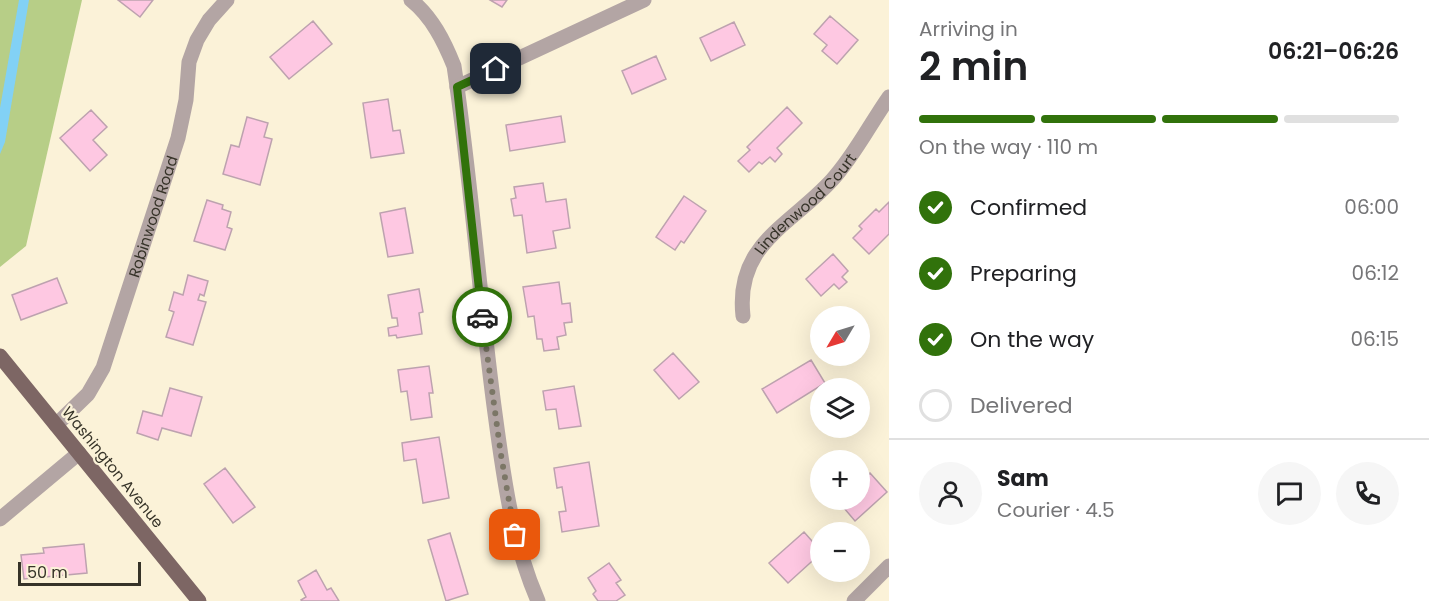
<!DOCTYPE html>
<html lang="en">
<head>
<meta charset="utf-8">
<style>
  :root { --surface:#fff; --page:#f6f6f6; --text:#202124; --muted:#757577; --line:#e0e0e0; --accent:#31720b }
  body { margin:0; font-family:Poppins,sans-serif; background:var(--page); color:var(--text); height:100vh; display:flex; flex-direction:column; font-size:22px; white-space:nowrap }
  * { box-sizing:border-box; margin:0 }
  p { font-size:20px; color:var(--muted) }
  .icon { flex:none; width:33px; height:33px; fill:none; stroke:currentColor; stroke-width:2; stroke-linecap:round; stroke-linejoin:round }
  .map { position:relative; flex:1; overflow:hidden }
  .panel { display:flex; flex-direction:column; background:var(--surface); width:540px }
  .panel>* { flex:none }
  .needle { width:39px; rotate:232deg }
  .fabs { position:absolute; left:810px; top:306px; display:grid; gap:12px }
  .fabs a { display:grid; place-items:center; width:60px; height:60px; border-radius:50%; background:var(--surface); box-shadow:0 6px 24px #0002; font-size:30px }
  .scale { position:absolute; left:18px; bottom:15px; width:123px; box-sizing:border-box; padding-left:6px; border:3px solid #363328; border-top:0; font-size:16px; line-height:21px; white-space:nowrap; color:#363328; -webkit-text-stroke:4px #fbf2d8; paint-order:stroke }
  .pin { position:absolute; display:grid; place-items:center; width:51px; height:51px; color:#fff; margin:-26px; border-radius:12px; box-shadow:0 3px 9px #0006 }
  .courier { position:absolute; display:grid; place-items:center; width:60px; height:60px; margin:-30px; border:4px solid #31720b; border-radius:50%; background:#fff; color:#222; box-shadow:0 2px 8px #0007 }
  .overview em { font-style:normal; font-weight:600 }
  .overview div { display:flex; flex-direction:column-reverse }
  .overview { display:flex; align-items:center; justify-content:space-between; height:102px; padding:0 30px }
  h1 { font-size:39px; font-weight:600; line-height:45px }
  .bar { display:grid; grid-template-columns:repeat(4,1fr); gap:9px 6px; align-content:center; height:72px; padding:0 30px }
  .bar i { height:8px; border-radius:4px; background:var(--line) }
  .bar .active { background:var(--accent) }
  .bar p { grid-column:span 4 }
  .line { display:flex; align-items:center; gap:15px; padding:0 30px; border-top:2px solid var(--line) }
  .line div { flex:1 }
  .round { display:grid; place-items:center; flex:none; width:63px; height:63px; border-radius:32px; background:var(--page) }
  ol { padding:0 30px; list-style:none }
  li { display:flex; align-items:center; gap:18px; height:66px }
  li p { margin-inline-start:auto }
  li .icon { padding:6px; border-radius:50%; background:var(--accent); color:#fff; stroke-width:4 }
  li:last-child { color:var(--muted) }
  li i { width:33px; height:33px; border:3px solid var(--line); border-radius:50% }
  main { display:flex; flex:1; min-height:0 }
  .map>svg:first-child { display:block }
  .green { fill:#b7ce87 }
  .water { fill:#82d1f5 }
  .building { fill:#fec8e2; stroke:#bda2af; stroke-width:1.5 }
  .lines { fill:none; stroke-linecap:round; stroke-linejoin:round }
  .minor { stroke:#b3a5a4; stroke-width:15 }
  .major { stroke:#7d6664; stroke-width:15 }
  .done { stroke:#7b7666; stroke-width:6; stroke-dasharray:0 10.8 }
  .route { stroke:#31720b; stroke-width:8 }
  .labels { text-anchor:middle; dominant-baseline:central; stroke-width:4.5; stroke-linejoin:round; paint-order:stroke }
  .street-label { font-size:15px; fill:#363328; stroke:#fbf2d8 }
</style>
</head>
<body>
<main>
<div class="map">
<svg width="889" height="601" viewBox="0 0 889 601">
  <rect width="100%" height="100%" fill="#fbf2d8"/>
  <path class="green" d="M0 0H82L26 246 0 267Z"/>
  <path class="water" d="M19 0H29L5 142 0 154V108Z"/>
  <path class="building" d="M118 0H153L140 17Z
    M490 0H507L502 7Z
    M830 16 858 40 837 64 822 51 827 45 814 34Z
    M313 21 332 44 289 79 270 57Z
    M734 22 745 45 711 61 700 38Z
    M656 56 666 79 632 94 622 71Z
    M388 99 393 131 400 130 404 153 371 158 363 103Z
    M787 107 802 123 777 148 782 154 775 162 770 157 762 164 759 162 749 172 738 161 750 150 747 147Z
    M91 110 107 127 93 140 107 155 90 171 60 138Z
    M561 116 565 142 510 151 506 125Z
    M247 117 268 123 264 137 272 139 260 185 223 174 231 145 239 147Z
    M543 183 546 202 566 199 570 228 553 231 556 248 527 253 522 215 514 216 511 199 516 198 514 187Z
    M684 196 706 211 684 243 681 241 675 250 656 237Z
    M207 200 223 205 222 209 231 212 227 227 232 229 225 250 194 241Z
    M889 202V234L869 254 853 238 862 229 859 226 876 209 879 212Z
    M405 208 413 253 388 257 380 213Z
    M833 254 848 271 842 277 847 282 839 289 834 284 821 296 806 279Z
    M188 275 208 281 204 296 200 294 198 300 206 302 193 345 166 337 174 312 169 310 174 292 183 295Z
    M57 278 67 303 21 320 12 295Z
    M559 282 562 304 570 303 572 322 564 323 566 335 557 337 559 349 544 351 542 339H537L534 316 528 317 523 287Z
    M419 289 423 312 419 313 422 334 397 338 396 335 389 336 388 328 398 326 397 318H392L388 295Z
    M673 353 699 382 679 399 654 370Z
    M811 360 825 383 777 413 762 389Z
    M429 366 433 393H429L432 417 411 420 407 391 401 392 398 370Z
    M574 386 581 426 559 429 556 409 546 410 543 391Z
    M170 388 202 397 191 436 162 428 158 440 137 433 143 411 162 416Z
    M439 437 449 498 423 503 416 459 404 461 402 443Z
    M589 462 599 526 562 532 559 512 566 511 562 487 557 488 554 468Z
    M225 468 255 507 233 523 204 484Z
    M870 473 887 492 855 521 838 501 840 500H860V482Z
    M804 532 820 550V554L788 583 769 563Z
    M450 533 468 594 446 601 428 540Z
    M84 544 87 573 24 579 21 555 44 553 43 548Z
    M609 563 621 580 616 583 625 595 616 601H598L593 594 596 591 588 578Z
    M316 570 327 590 331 588 339 601H302L301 600 306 597 298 581Z"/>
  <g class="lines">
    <g class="minor">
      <path d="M411 0C432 17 444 41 454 66 471 179 479 293 494 406 503 473 511 539 538 601"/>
      <path d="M457 87 644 0"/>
      <path id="s1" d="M743 316C735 244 790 226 832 180 854 156 870 124 889 97"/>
      <path id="s2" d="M56 425 88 394 103 368 178 138 186 100 189 62 197 40 209 20 227 0"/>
      <path d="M0 519 79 453"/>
      <path d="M854 601 889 566"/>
    </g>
    <path class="major" d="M0 356 199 601"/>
  </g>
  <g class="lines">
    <path class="done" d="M482 317 501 455 515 535"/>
    <path class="route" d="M482 317 457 87 496 69"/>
  </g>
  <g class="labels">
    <g class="street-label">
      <text stroke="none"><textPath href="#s1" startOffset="135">Lindenwood Court</textPath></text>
      <text stroke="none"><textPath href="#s2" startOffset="234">Robinwood Road</textPath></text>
      <text transform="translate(113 467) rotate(51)">Washington Avenue</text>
    </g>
  </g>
</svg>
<div class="fabs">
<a><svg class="needle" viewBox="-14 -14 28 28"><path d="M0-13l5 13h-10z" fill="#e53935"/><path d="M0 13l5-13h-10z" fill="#757577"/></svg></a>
<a><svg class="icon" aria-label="layers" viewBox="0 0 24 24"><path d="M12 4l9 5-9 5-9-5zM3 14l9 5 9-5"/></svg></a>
<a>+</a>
<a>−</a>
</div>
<div class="scale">50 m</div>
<div class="pin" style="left:515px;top:535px;background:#ea580c"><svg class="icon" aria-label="bag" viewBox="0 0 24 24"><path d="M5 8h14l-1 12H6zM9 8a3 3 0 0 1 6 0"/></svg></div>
<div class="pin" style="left:496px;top:69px;background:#1f2937"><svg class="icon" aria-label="home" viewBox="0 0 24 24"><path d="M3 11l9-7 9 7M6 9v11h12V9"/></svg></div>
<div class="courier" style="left:482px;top:317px"><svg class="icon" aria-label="car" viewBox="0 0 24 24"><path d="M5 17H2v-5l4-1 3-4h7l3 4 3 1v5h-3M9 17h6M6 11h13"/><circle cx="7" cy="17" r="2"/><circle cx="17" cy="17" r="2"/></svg></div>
</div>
<section class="panel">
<div class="overview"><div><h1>2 min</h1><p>Arriving in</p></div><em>06:21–06:26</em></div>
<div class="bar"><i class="active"></i><i class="active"></i><i class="active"></i><i></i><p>On the way · 110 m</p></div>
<ol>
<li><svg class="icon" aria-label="check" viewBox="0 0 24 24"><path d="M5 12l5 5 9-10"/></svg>Confirmed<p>06:00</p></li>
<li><svg class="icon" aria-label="check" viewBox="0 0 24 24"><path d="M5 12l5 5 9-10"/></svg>Preparing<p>06:12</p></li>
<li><svg class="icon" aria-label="check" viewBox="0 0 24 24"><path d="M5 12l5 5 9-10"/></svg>On the way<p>06:15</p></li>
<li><i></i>Delivered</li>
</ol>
<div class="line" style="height:108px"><a class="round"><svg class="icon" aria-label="person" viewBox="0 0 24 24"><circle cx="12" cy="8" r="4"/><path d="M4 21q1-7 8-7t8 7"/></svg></a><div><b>Sam</b><p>Courier · 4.5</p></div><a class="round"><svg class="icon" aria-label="chat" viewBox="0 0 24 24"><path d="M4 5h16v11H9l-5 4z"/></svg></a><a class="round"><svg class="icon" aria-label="phone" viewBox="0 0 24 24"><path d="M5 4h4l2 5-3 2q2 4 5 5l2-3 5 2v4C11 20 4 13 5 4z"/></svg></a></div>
</section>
</main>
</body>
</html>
